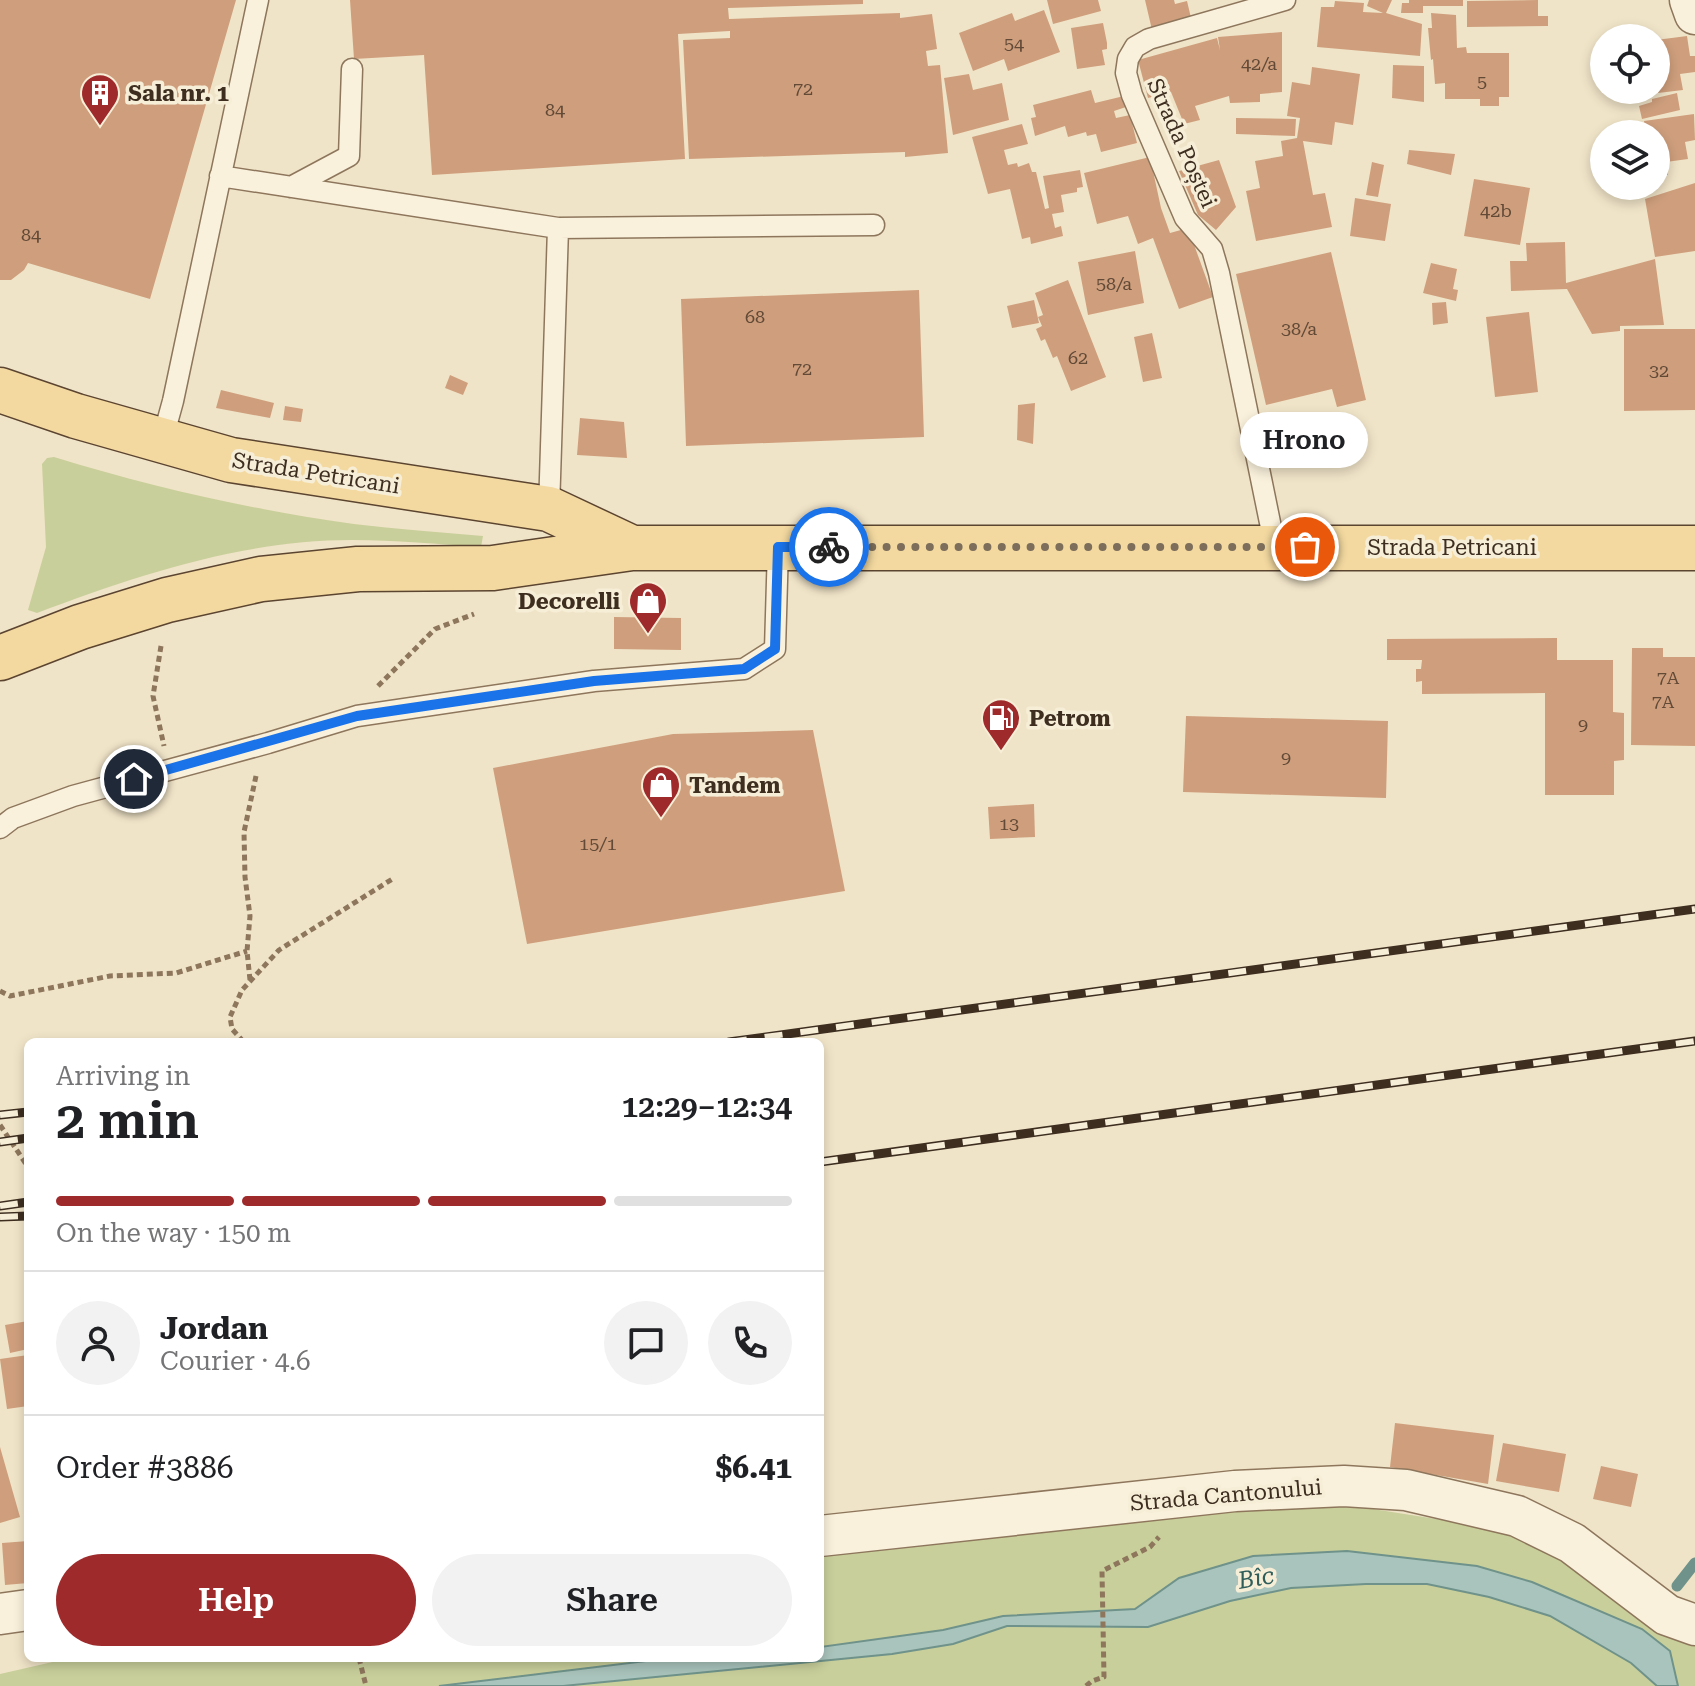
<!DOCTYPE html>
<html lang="en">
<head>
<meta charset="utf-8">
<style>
  :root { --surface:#fff; --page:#f2f2f2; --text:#202124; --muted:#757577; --line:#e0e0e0; --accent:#9e2a2b }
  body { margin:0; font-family:"Roboto Serif",serif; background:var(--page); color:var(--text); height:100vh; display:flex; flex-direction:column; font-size:30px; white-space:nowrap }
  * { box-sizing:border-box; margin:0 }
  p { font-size:26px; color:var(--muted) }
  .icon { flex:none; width:44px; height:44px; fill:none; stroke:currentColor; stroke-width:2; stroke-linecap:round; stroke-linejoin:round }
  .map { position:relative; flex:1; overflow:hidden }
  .panel { position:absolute; left:24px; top:1038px; width:800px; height:624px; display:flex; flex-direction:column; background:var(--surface); border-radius:12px; box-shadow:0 4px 12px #0003 }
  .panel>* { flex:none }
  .fabs { position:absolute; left:1590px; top:24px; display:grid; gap:16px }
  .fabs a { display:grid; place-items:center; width:80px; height:80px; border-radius:50%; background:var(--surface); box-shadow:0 4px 12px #0003; font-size:40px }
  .pin { position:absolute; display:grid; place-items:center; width:68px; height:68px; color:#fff; margin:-34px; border:4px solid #fff; border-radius:50%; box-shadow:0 2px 8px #0007 }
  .courier { position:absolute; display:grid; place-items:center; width:80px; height:80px; margin:-40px; border:6px solid #1a73e8; border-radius:50%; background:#fff; color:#222; box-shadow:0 2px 10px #0007 }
  .bubble { position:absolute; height:56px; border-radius:28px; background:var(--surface); box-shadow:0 4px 12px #0003; font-size:26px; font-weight:600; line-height:56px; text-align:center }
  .head em { font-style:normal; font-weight:600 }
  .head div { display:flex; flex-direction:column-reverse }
  .head { display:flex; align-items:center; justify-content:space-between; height:136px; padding:0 32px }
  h1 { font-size:52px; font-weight:600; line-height:60px }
  .bar { display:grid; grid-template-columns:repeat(4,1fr); gap:12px 8px; align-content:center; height:96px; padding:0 32px }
  .bar i { height:10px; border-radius:6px; background:var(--line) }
  .bar .on { background:var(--accent) }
  .bar p { grid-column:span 4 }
  .line { display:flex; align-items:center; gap:20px; padding:0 32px; border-top:2px solid var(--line) }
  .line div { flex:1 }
  .round { display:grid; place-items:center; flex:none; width:84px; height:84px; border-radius:42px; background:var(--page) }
  .button { display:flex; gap:16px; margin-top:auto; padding:16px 32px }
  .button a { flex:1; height:92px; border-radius:48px; background:var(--accent); color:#fff; font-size:32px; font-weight:600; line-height:92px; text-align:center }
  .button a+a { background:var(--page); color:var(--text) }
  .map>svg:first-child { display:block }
  .green { fill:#c9cf9b }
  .water { fill:#a9c4bc; stroke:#6f938a; stroke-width:2 }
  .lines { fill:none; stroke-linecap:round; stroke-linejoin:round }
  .stream { stroke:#6f938a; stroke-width:11 }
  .building { fill:#cf9f7d }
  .service-casing { stroke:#8d765c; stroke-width:23 }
  .minor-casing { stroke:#8d765c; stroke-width:43 }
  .primary-casing { stroke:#5b4430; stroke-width:47 }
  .path { stroke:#8d765c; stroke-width:5; stroke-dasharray:6 4; stroke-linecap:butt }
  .service { stroke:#faf1dc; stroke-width:20 }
  .minor { stroke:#faf1dc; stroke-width:40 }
  .primary { stroke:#f3d9a0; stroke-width:44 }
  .rail-casing { stroke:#3d2e20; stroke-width:9 }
  .rail { stroke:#f7eed8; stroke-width:6; stroke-dasharray:18; stroke-linecap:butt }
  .done { stroke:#7c6e5b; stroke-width:8; stroke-dasharray:0 14.4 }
  .route { stroke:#1a73e8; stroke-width:10 }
  .labels { text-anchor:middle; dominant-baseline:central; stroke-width:7; stroke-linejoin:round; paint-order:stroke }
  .number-label { font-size:18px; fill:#624a37 }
  .poi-label { font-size:22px; font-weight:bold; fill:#3d2e20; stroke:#f7eed8; text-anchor:start }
  .street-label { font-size:22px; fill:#3d2e20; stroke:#f7eed8 }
  .water-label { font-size:24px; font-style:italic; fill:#2f5d5a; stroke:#f7eed8 }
</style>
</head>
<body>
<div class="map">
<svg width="1695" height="1686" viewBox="0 0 1695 1686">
  <rect width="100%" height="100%" fill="#f0e4c8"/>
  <path class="green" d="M54 457C151 487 253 510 354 524 396 529 440 532 483 536L481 547C438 544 395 540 352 540 244 540 137 575 37 613L28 610 46 547 42 464 47 458Z
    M1300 1504 1373 1509 1493 1528 1552 1551 1695 1621V1686H0V1674L70 1658H820V1543Z"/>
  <path class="water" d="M1347 1551 1477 1566 1532 1582 1642 1629 1670 1651 1678 1686H1657L1631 1663 1550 1616 1489 1597 1427 1584H1366L1291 1588 1230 1601 1148 1627 1007 1626 953 1644 892 1654 563 1686H439L646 1661 707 1658H820V1647L943 1630 1003 1616 1135 1609 1179 1578 1253 1556Z"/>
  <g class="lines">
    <path class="stream" d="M1677 1586 1695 1563"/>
  </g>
  <path class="building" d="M0 0H236L150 299 28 263 24 270 11 280H0Z
    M350 0H863V4L728 8 729 19 900 13V18L932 14 937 49 926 51 928 66 940 65 948 153 905 157V152L689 159 683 40 730 38V31L678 34 685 159 432 175 424 55 354 59Z
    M1047 0H1098L1101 11 1053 24Z
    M1145 0H1174L1175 4 1187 1 1192 22 1152 30Z
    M1369 0H1392L1386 13 1422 24 1420 56 1317 47 1321 7H1334L1335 1 1364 3 1363 12 1383 13 1367 6Z
    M1409 0H1463V6H1423V13H1401L1402 3H1409Z
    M1538 0V16H1548V26L1467 27V1Z
    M1044 10 1060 52 1008 71 1004 59 973 71 959 33 1012 13 1015 21Z
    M1431 13 1456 15 1457 48 1466 47 1467 53H1509V97H1499V106H1480V99H1445V83L1435 84 1433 59 1431 60 1428 28H1432Z
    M1103 23 1107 43V49L1102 50 1105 65 1077 69 1071 28Z
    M1282 32V92L1260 94V102L1230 103 1229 96 1195 106 1200 120 1184 124 1171 92 1148 98 1138 60 1217 38 1220 50 1218 37Z
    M1687 36 1690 56H1695V72L1680 74 1683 90 1658 93 1656 40Z
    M1393 65 1424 66V102L1392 98Z
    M1312 67 1360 74 1353 125 1335 122 1332 145 1303 141 1313 195 1325 193 1332 227 1256 241 1246 191 1260 188 1255 161 1283 156 1281 141 1297 138 1300 118 1287 116 1292 82 1310 85Z
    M969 74 973 90 1002 83 1009 120 953 135 944 78Z
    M1091 90 1095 103 1124 96 1126 107 1114 111 1116 118 1130 115 1137 143 1101 152 1096 134 1087 136 1086 132 1068 137 1065 126 1035 136 1031 118 1036 117 1033 105Z
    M1677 93 1680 110 1642 119 1639 106 1652 102V99Z
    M1694 114 1695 140 1685 142 1688 159 1666 162 1668 175 1656 176V134H1646L1644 121Z
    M1236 118 1296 119 1295 136 1236 134Z
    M1634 123 1638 134H1615L1613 131Z
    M1022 124 1028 144 1004 150 1008 165 1017 163 1018 167 1029 163 1032 172H1036L1045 209 1049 208 1043 176 1080 170 1083 187 1077 188V192L1061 195 1064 212 1052 214 1055 228 1061 226 1063 236 1031 244 1030 237 1022 239 1010 189 988 194 972 137Z
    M1409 150 1455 154 1451 175 1407 164Z
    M1150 157 1161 208 1170 233 1188 228 1213 297 1179 309 1153 238 1138 244 1128 216 1097 224 1084 173Z
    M1219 160 1236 207 1216 230 1198 215 1179 171Z
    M1372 162 1384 165 1378 197 1366 195Z
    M1474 179 1530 188 1520 245 1464 236Z
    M1695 183V251L1655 257 1645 199Z
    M1355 198 1391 204 1385 241 1350 236Z
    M1565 242 1566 283 1655 259 1664 325 1620 326V331L1592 334 1567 289 1511 291 1510 261H1527L1526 243Z
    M1135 251 1144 303 1088 315 1078 262Z
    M1331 252 1366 400 1337 407 1332 389 1266 405 1236 274Z
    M1431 263 1457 269 1453 289 1458 290 1456 301 1423 293Z
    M1068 280 1106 377 1071 391 1057 356 1053 358 1045 339 1041 341 1036 329 1042 326 1038 317 1043 315 1035 293Z
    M919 290 924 437 686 446 681 299Z
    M1034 300 1039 323 1012 328 1007 306Z
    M1446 302 1448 323 1433 325 1432 303Z
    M1529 312 1538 392 1495 397 1486 317Z
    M1624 329H1695V410L1624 411Z
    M1152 333 1162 378 1143 382 1134 337Z
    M450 375 468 383 463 395 445 388Z
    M221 390 274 403 270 418 216 408Z
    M1035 403 1033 444 1017 440 1018 405Z
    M285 406 303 409 301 422 283 420Z
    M580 418 624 422 627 458 577 455Z
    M614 617 681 618V650L614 649Z
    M1557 638V660H1613V712L1624 713V760L1614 761V795H1545V693L1422 694V681L1416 682V669H1421L1422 660H1387V639Z
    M1632 648H1663V657H1695V746L1631 745Z
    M1186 716 1388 721 1386 798 1183 792Z
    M813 730 845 891 527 944 493 768 673 734Z
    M1034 804 1035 837 990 839 988 807Z
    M28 1321V1349L10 1353 5 1325Z
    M28 1355V1406L7 1409 0 1359Z
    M1395 1423 1494 1435 1488 1484 1390 1467Z
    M1503 1443 1566 1454 1559 1492 1496 1481Z
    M0 1447 20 1517 0 1523Z
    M1601 1466 1638 1474 1631 1507 1593 1499Z
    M28 1541V1583L5 1585 2 1543Z"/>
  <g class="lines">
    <defs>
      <path id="service" d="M220 176 558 228 874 225
        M291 187 349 156 352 69
        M162 441 173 401 258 0
        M549 509 558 228
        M1275 547 1219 273 1212 249 1185 218 1132 95 1126 73 1128 59 1135 47 1149 39 1285 0
        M0 828 13 818 73 796 268 743 357 716 594 681 744 669 775 649 778 547"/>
      <path id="minor" d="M1690 0 1695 14
        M820 1536 1235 1491 1344 1486 1406 1490 1517 1516 1572 1543 1667 1615 1695 1625
        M0 1614 28 1610"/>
      <path id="primary" d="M0 390 76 416 231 460 549 509 632 548
        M0 658 80 627 167 600 261 579 358 569 493 568 632 548H1695"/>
    </defs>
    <use href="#service" class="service-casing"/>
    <use href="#minor" class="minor-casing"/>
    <use href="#primary" class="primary-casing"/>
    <path class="path" d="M161 646 153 696 164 746
      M378 686 435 629 474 614
      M250 980 247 951 250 916 245 877 244 832 256 776
      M0 991 10 996 110 976 176 973 247 951
      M239 1042 241 1039 232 1029 230 1017 242 990 279 950 394 878
      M0 1125 28 1167
      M359 1658 366 1686
      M1086 1686 1092 1681 1104 1677 1102 1571 1150 1547 1159 1537"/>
    <use href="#service" class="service"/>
    <use href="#minor" class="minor"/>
    <use href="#primary" class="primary"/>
    <defs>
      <path id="rail" d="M729 1042 1695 909
        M0 1115 28 1112
        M0 1142 28 1138
        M820 1162 1695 1041
        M0 1206 28 1202
        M0 1217 28 1216"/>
    </defs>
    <use href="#rail" class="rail-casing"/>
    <use href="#rail" class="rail"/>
  </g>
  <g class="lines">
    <path class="done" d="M829 547H1305"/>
    <path class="route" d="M134 779 357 716 594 681 744 669 775 649 778 547H829"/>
  </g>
  <defs>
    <symbol id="building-pin" viewBox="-11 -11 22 30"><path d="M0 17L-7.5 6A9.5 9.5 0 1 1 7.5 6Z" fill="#9e2a2b" stroke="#f7eed8"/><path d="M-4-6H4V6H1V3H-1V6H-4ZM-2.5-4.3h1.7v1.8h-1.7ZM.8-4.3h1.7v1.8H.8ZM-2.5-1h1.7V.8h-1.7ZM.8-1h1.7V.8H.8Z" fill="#fff"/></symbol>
    <symbol id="shop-pin" viewBox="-11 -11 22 30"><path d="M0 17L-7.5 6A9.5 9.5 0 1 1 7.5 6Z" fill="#9e2a2b" stroke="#f7eed8"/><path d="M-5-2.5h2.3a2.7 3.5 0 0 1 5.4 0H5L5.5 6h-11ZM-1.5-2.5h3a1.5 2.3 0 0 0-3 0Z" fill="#fff"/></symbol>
    <symbol id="fuel-pin" viewBox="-11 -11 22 30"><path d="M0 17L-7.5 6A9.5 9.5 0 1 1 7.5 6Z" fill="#9e2a2b" stroke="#f7eed8"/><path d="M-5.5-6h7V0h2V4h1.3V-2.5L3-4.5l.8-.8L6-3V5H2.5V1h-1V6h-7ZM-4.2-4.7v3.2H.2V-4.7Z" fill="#fff"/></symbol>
  </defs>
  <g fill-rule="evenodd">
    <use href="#building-pin" x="78" y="71" width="44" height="60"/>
    <use href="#shop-pin" x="626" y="579" width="44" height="60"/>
    <use href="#fuel-pin" x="979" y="696" width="44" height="60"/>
    <use href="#shop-pin" x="639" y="763" width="44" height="60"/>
  </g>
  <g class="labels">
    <g class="number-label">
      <text x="1014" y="43">54</text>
      <text x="1259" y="63">42/a</text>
      <text x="1482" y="81">5</text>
      <text x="803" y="88">72</text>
      <text x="555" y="109">84</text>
      <text x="1496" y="210">42b</text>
      <text x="31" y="234">84</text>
      <text x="1114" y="283">58/a</text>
      <text x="755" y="316">68</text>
      <text x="1299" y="328">38/a</text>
      <text x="1078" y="357">62</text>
      <text x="802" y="368">72</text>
      <text x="1659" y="370">32</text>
      <text x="1668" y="677">7A</text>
      <text x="1663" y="701">7A</text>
      <text x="1583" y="724">9</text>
      <text x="1286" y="757">9</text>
      <text x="1009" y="823">13</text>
      <text x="598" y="843">15/1</text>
    </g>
    <g class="poi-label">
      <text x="128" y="93">Sala nr. 1</text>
      <text x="620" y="601" text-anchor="end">Decorelli</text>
      <text x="1029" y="718">Petrom</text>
      <text x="689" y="785">Tandem</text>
    </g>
    <g class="street-label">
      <text transform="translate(1182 143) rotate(66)">Strada Poștei</text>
      <text transform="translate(316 473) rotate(9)">Strada Petricani</text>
      <text x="1452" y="547">Strada Petricani</text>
      <text transform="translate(1226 1495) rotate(-5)">Strada Cantonului</text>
    </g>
    <g class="water-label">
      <text transform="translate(1256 1578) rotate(-10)">Bîc</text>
    </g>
  </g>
</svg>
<div class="fabs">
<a><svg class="icon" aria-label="locate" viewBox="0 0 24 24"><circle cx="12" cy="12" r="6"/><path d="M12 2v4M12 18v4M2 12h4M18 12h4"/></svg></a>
<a><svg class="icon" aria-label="layers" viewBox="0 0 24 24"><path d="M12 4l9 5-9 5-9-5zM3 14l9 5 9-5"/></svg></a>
</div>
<div class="pin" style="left:1305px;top:547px;background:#ea580c"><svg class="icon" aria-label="bag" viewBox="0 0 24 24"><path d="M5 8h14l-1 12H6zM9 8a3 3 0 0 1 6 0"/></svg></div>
<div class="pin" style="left:134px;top:779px;background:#1f2937"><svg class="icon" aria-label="home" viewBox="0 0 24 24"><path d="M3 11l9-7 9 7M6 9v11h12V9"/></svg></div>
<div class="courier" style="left:829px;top:547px"><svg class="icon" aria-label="bike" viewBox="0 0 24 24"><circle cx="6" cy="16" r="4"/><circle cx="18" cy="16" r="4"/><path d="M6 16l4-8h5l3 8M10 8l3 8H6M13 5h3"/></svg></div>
<div class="bubble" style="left:1240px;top:412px;width:128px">Hrono</div>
<section class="panel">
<div class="head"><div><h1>2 min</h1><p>Arriving in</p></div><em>12:29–12:34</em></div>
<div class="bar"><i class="on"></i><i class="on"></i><i class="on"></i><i></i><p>On the way · 150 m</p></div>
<div class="line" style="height:144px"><a class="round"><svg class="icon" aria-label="person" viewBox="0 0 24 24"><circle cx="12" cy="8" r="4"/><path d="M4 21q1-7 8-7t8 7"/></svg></a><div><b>Jordan</b><p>Courier · 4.6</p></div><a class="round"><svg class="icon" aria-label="chat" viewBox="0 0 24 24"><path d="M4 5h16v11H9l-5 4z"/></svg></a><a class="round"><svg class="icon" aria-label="phone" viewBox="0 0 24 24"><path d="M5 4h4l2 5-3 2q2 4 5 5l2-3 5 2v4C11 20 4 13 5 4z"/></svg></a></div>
<div class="line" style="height:104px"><div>Order #3886</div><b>$6.41</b></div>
<div class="button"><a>Help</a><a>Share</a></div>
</section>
</div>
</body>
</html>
